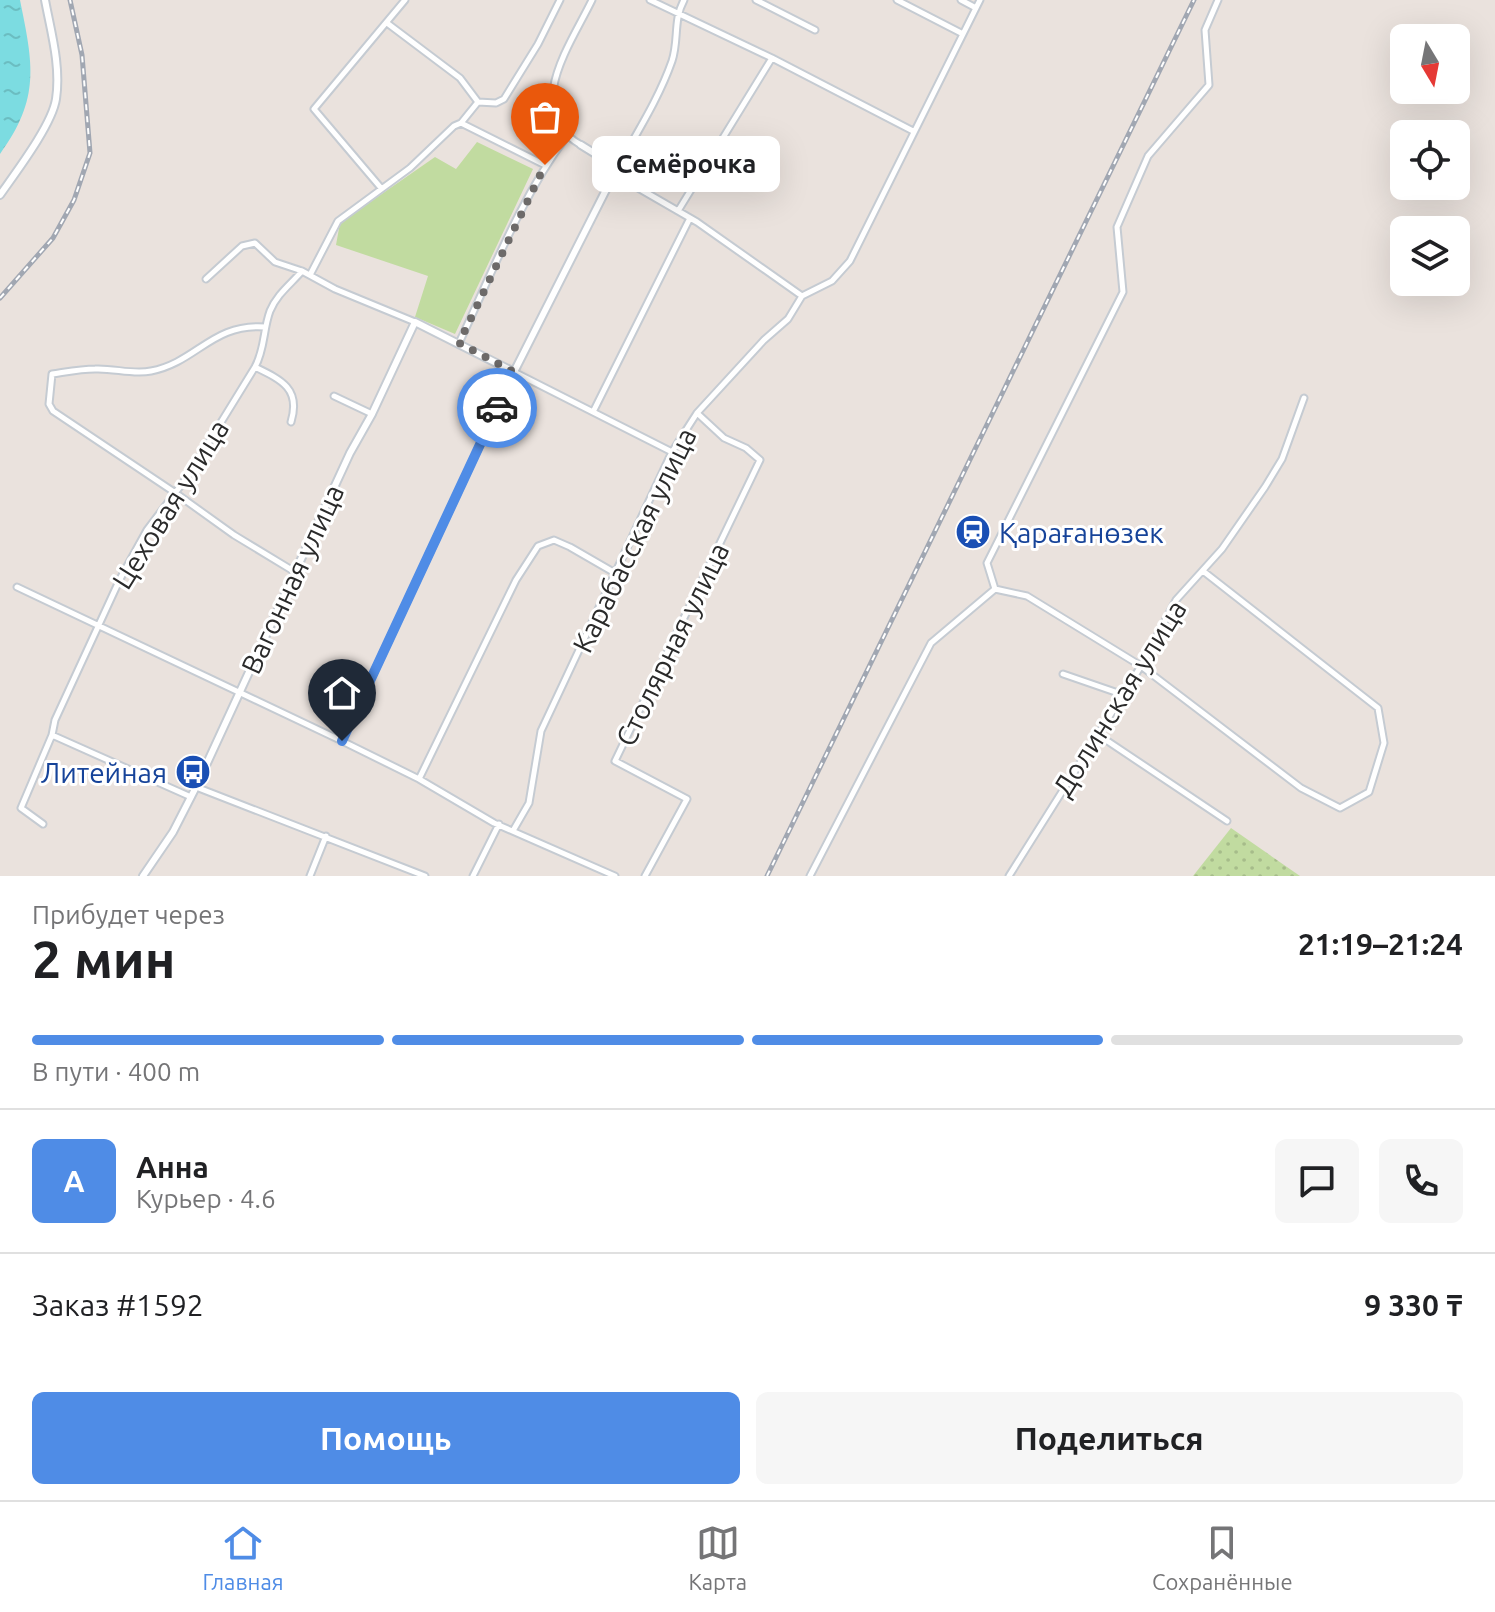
<!DOCTYPE html>
<html lang="ru">
<head>
<meta charset="utf-8">
<style>
  :root { --surface:#fff; --page:#f6f6f6; --text:#202124; --muted:#757577; --line:#e0e0e0; --accent:#4f8ce6 }
  body { margin:0; font-family:Ubuntu,sans-serif; background:var(--page); color:var(--text); height:100vh; display:flex; flex-direction:column; font-size:30px; white-space:nowrap }
  * { box-sizing:border-box; margin:0 }
  p { font-size:26px; color:var(--muted) }
  .icon { flex:none; width:44px; height:44px; fill:none; stroke:currentColor; stroke-width:2; stroke-linecap:round; stroke-linejoin:round }
  .map { position:relative; height:876px; overflow:hidden }
  .drawer { display:flex; flex-direction:column; background:var(--surface); flex:1 }
  .drawer>* { flex:none }
  .needle { width:52px; rotate:170deg }
  .tools { position:absolute; left:1390px; top:24px; display:grid; gap:16px }
  .tools a { display:grid; place-items:center; width:80px; height:80px; border-radius:12px; background:var(--surface); box-shadow:0 8px 32px #0002; font-size:40px }
  .pin { position:absolute; display:grid; place-items:center; width:68px; height:68px; color:#fff; margin:-82px -34px; border-radius:50% 50% 50% 0; rotate:-45deg; box-shadow:0 0 8px #0007 }
  .pin .icon { rotate:45deg }
  .courier { position:absolute; display:grid; place-items:center; width:80px; height:80px; margin:-40px; border:6px solid #4f8ce6; border-radius:50%; background:#fff; color:#222; box-shadow:0 2px 10px #0007 }
  .bubble { position:absolute; height:56px; border-radius:12px; background:var(--surface); box-shadow:0 8px 32px #0002; font-size:26px; font-weight:700; line-height:56px; text-align:center }
  .overview em { font-style:normal; font-weight:700 }
  .overview div { display:flex; flex-direction:column-reverse }
  .overview { display:flex; align-items:center; justify-content:space-between; height:136px; padding:0 32px }
  h1 { font-size:52px; font-weight:700; line-height:60px }
  .bar { display:grid; grid-template-columns:repeat(4,1fr); gap:12px 8px; align-content:center; height:96px; padding:0 32px }
  .bar i { height:10px; border-radius:6px; background:var(--line) }
  .bar .active { background:var(--accent) }
  .bar p { grid-column:span 4 }
  .line { display:flex; align-items:center; gap:20px; padding:0 32px; border-top:2px solid var(--line) }
  .line div { flex:1 }
  .round { display:grid; place-items:center; flex:none; width:84px; height:84px; border-radius:12px; background:var(--page) }
  .button { display:flex; gap:16px; margin-top:auto; padding:16px 32px }
  .button a { flex:1; height:92px; border-radius:12px; background:var(--accent); color:#fff; font-size:32px; font-weight:700; line-height:92px; text-align:center }
  .button a+a { background:var(--page); color:var(--text) }
  .tabs { display:flex; justify-content:space-around; align-items:center; height:112px; border-top:2px solid var(--line); background:var(--surface); font-size:22px; color:var(--muted) }
  .tabs a { display:grid; justify-items:center; gap:4px }
  .tabs .active { color:var(--accent) }
  .map>svg:first-child { display:block }
  .grass { fill:url(#grass-dots) }
  .park { fill:#c1dba0 }
  .water { fill:url(#water-ripples) }
  .lines { fill:none; stroke-linecap:round; stroke-linejoin:round }
  .minor-casing { stroke:#c5cbd2; stroke-width:9 }
  .tertiary-casing { stroke:#c5cbd2; stroke-width:10 }
  .minor { stroke:#fff; stroke-width:5 }
  .tertiary { stroke:#fff; stroke-width:6 }
  .rail-casing { stroke:#a1a7b2; stroke-width:5 }
  .rail { stroke:#fff; stroke-width:2; stroke-dasharray:6; stroke-linecap:butt }
  .done { stroke:#6d6a69; stroke-width:8; stroke-dasharray:0 14.4 }
  .route { stroke:#4f8ce6; stroke-width:10 }
  .labels { text-anchor:middle; dominant-baseline:central; stroke-width:6; stroke-linejoin:round; paint-order:stroke }
  .street-label { font-size:28px; fill:#2a2a2a; stroke:#fff }
  .transit-label { font-size:28px; fill:#164399; stroke:#fff; text-anchor:start }
</style>
</head>
<body>
<div class="map">
<svg width="1495" height="876" viewBox="0 0 1495 876">
  <defs>
    <pattern id="grass-dots" width="8" height="8" patternUnits="userSpaceOnUse" patternTransform="scale(2)"><rect width="8" height="8" fill="#c1dba0"/><path d="M2 2h.1M6 6h.1" fill="none" stroke="#a6bc8a" stroke-width="1.8" stroke-linecap="round"/></pattern>
    <pattern id="water-ripples" width="26" height="14" patternUnits="userSpaceOnUse" patternTransform="scale(2)"><rect width="26" height="14" fill="#7cdce1"/><path d="M2 4q2-2 4 0t4 0M15 11q2-2 4 0t4 0" fill="none" stroke="#6bbdc1"/></pattern>
  </defs>
  <rect width="100%" height="100%" fill="#eae2dd"/>
  <path class="grass" d="M1231 828 1300 876H1193Z"/>
  <path class="park" d="M477 142 533 169 455 334 415 317 428 276 336 245 340 223 435 157 456 169Z"/>
  <path class="water" d="M0 0H20C33 64 41 98 0 154Z"/>
  <g class="lines">
    <defs>
      <path id="minor" d="M650 0 772 58 913 131
        M684 0C673 20 679 40 672 61 658 101 634 137 614 174L697 222 802 296
        M756 0 815 30
        M897 0 963 34
        M961 0 976 8
        M478 102 496 103 504 99 538 44 560 0
        M461 123 545 165
        M581 145C521 111 571 44 592 0
        M381 188 314 109 405 0
        M678 211 772 58
        M310 275 338 221 410 168 454 126 461 123 478 102 460 78 387 23
        M206 279 242 246 255 243 275 262 302 271 335 289 415 322
        M265 327C212 323 197 362 151 371 133 375 114 368 95 369 81 369 66 372 52 374L49 404 53 411 174 492 234 535 295 572
        M459 343C492 273 520 199 566 137
        M255 367C282 380 301 389 291 422
        M334 396 372 414
        M593 412 690 218
        M17 587 342 741 419 779 494 823 615 876
        M995 589 1027 596 1141 666 1301 788 1340 808 1369 792 1384 743 1378 708 1203 571
        M995 589 987 563 1123 292 1117 227 1148 156 1209 85 1205 30 1218 0
        M1063 674 1121 694
        M1097 734 1227 821
        M52 735 191 797
        M342 741 514 372 672 452
        M419 779 516 580 538 546 554 540 570 547 615 573
        M196 787 425 876
        M43 824 21 808 52 735 55 720 120 579 147 530 188 476 255 367C265 349 263 330 270 311 277 294 291 284 302 271
        M514 829 529 803 541 731 672 452 697 413 764 340 788 319 802 296 832 281 850 261 980 0
        M310 876 326 836
        M473 876 499 824
        M645 876 687 799 615 761 760 460 746 448 724 438 697 413
        M810 876 931 643 995 589
        M1009 876 1141 666 1176 600 1222 549 1265 487 1282 459 1304 398"/>
      <path id="tertiary" d="M0 195C16 172 52 125 56 99 61 66 51 32 45 0
        M143 876 173 832 196 787 350 453 372 414 415 322 514 372 614 174 602 158 581 145"/>
    </defs>
    <use href="#minor" class="minor-casing"/>
    <use href="#tertiary" class="tertiary-casing"/>
    <use href="#minor" class="minor"/>
    <use href="#tertiary" class="tertiary"/>
    <defs>
      <path id="rail" d="M0 298 53 238 74 200 90 153 82 55 70 0
        M767 876 1194 0"/>
    </defs>
    <use href="#rail" class="rail-casing"/>
    <use href="#rail" class="rail"/>
  </g>
  <g class="lines">
    <path class="done" d="M497 408 514 372 459 343 545 165"/>
    <path class="route" d="M342 741 497 408"/>
  </g>
  <defs>
    <symbol id="station-disc" viewBox="-11 -11 22 22"><circle r="9.5" fill="#1a4fb4" stroke="#fff"/><path d="M-3-6H3Q5-6 5-4V2Q5 4 3 4L4.5 6H3L1.5 4h-3L-3 6H-4.5L-3 4Q-5 4-5 2V-4Q-5-6-3-6ZM-3.5-4v3h7v-3ZM-3.5 1v1.5H-2V1ZM2 1v1.5H3.5V1Z" fill="#fff"/></symbol>
    <symbol id="bus-disc" viewBox="-11 -11 22 22"><circle r="9.5" fill="#1a4fb4" stroke="#fff"/><path d="M-5-6H5V4H4V6H2V4H-2V6H-4V4H-5ZM-3.5-4V0h7V-4ZM-3.5 1.2v1.5H-2V1.2ZM2 1.2v1.5H3.5V1.2Z" fill="#fff"/></symbol>
  </defs>
  <g fill-rule="evenodd">
    <use href="#station-disc" x="953" y="512" width="40" height="40"/>
    <use href="#bus-disc" x="173" y="752" width="40" height="40"/>
  </g>
  <g class="labels">
    <g class="street-label">
      <text transform="translate(170 504) rotate(-58)">Цеховая улица</text>
      <text transform="translate(634 540) rotate(-64)">Карабасская улица</text>
      <text transform="translate(292 579) rotate(-65)">Вагонная улица</text>
      <text transform="translate(672 644) rotate(-64)">Столярная улица</text>
      <text transform="translate(1119 698) rotate(-58)">Долинская улица</text>
    </g>
    <g class="transit-label">
      <text x="999" y="532">Қарағанөзек</text>
      <text x="167" y="772" text-anchor="end">Литейная</text>
    </g>
  </g>
</svg>
<div class="tools">
<a><svg class="needle" viewBox="-14 -14 28 28"><path d="M0-13l5 13h-10z" fill="#e53935"/><path d="M0 13l5-13h-10z" fill="#757577"/></svg></a>
<a><svg class="icon" aria-label="locate" viewBox="0 0 24 24"><circle cx="12" cy="12" r="6"/><path d="M12 2v4M12 18v4M2 12h4M18 12h4"/></svg></a>
<a><svg class="icon" aria-label="layers" viewBox="0 0 24 24"><path d="M12 4l9 5-9 5-9-5zM3 14l9 5 9-5"/></svg></a>
</div>
<div class="pin" style="left:545px;top:165px;background:#ea580c"><svg class="icon" aria-label="bag" viewBox="0 0 24 24"><path d="M5 8h14l-1 12H6zM9 8a3 3 0 0 1 6 0"/></svg></div>
<div class="pin" style="left:342px;top:741px;background:#1f2937"><svg class="icon" aria-label="home" viewBox="0 0 24 24"><path d="M3 11l9-7 9 7M6 9v11h12V9"/></svg></div>
<div class="courier" style="left:497px;top:408px"><svg class="icon" aria-label="car" viewBox="0 0 24 24"><path d="M5 17H2v-5l4-1 3-4h7l3 4 3 1v5h-3M9 17h6M6 11h13"/><circle cx="7" cy="17" r="2"/><circle cx="17" cy="17" r="2"/></svg></div>
<div class="bubble" style="left:592px;top:136px;width:188px">Семёрочка</div>
</div>
<section class="drawer">
<div class="overview"><div><h1>2 мин</h1><p>Прибудет через</p></div><em>21:19–21:24</em></div>
<div class="bar"><i class="active"></i><i class="active"></i><i class="active"></i><i></i><p>В пути · 400 m</p></div>
<div class="line" style="height:144px"><b class="round" style="background:var(--accent);color:#fff">А</b><div><b>Анна</b><p>Курьер · 4.6</p></div><a class="round"><svg class="icon" aria-label="chat" viewBox="0 0 24 24"><path d="M4 5h16v11H9l-5 4z"/></svg></a><a class="round"><svg class="icon" aria-label="phone" viewBox="0 0 24 24"><path d="M5 4h4l2 5-3 2q2 4 5 5l2-3 5 2v4C11 20 4 13 5 4z"/></svg></a></div>
<div class="line" style="height:104px"><div>Заказ #1592</div><b>9 330 ₸</b></div>
<div class="button"><a>Помощь</a><a>Поделиться</a></div>
</section>
<nav class="tabs">
<a class="active"><svg class="icon" aria-label="home" viewBox="0 0 24 24"><path d="M3 11l9-7 9 7M6 9v11h12V9"/></svg>Главная</a>
<a><svg class="icon" aria-label="map" viewBox="0 0 24 24"><path d="M3 6l6-2 6 2 6-2v14l-6 2-6-2-6 2zM9 4v14M15 6v14"/></svg>Карта</a>
<a><svg class="icon" aria-label="saved" viewBox="0 0 24 24"><path d="M7 4h10v16l-5-4-5 4z"/></svg>Сохранённые</a>
</nav>
</body>
</html>
